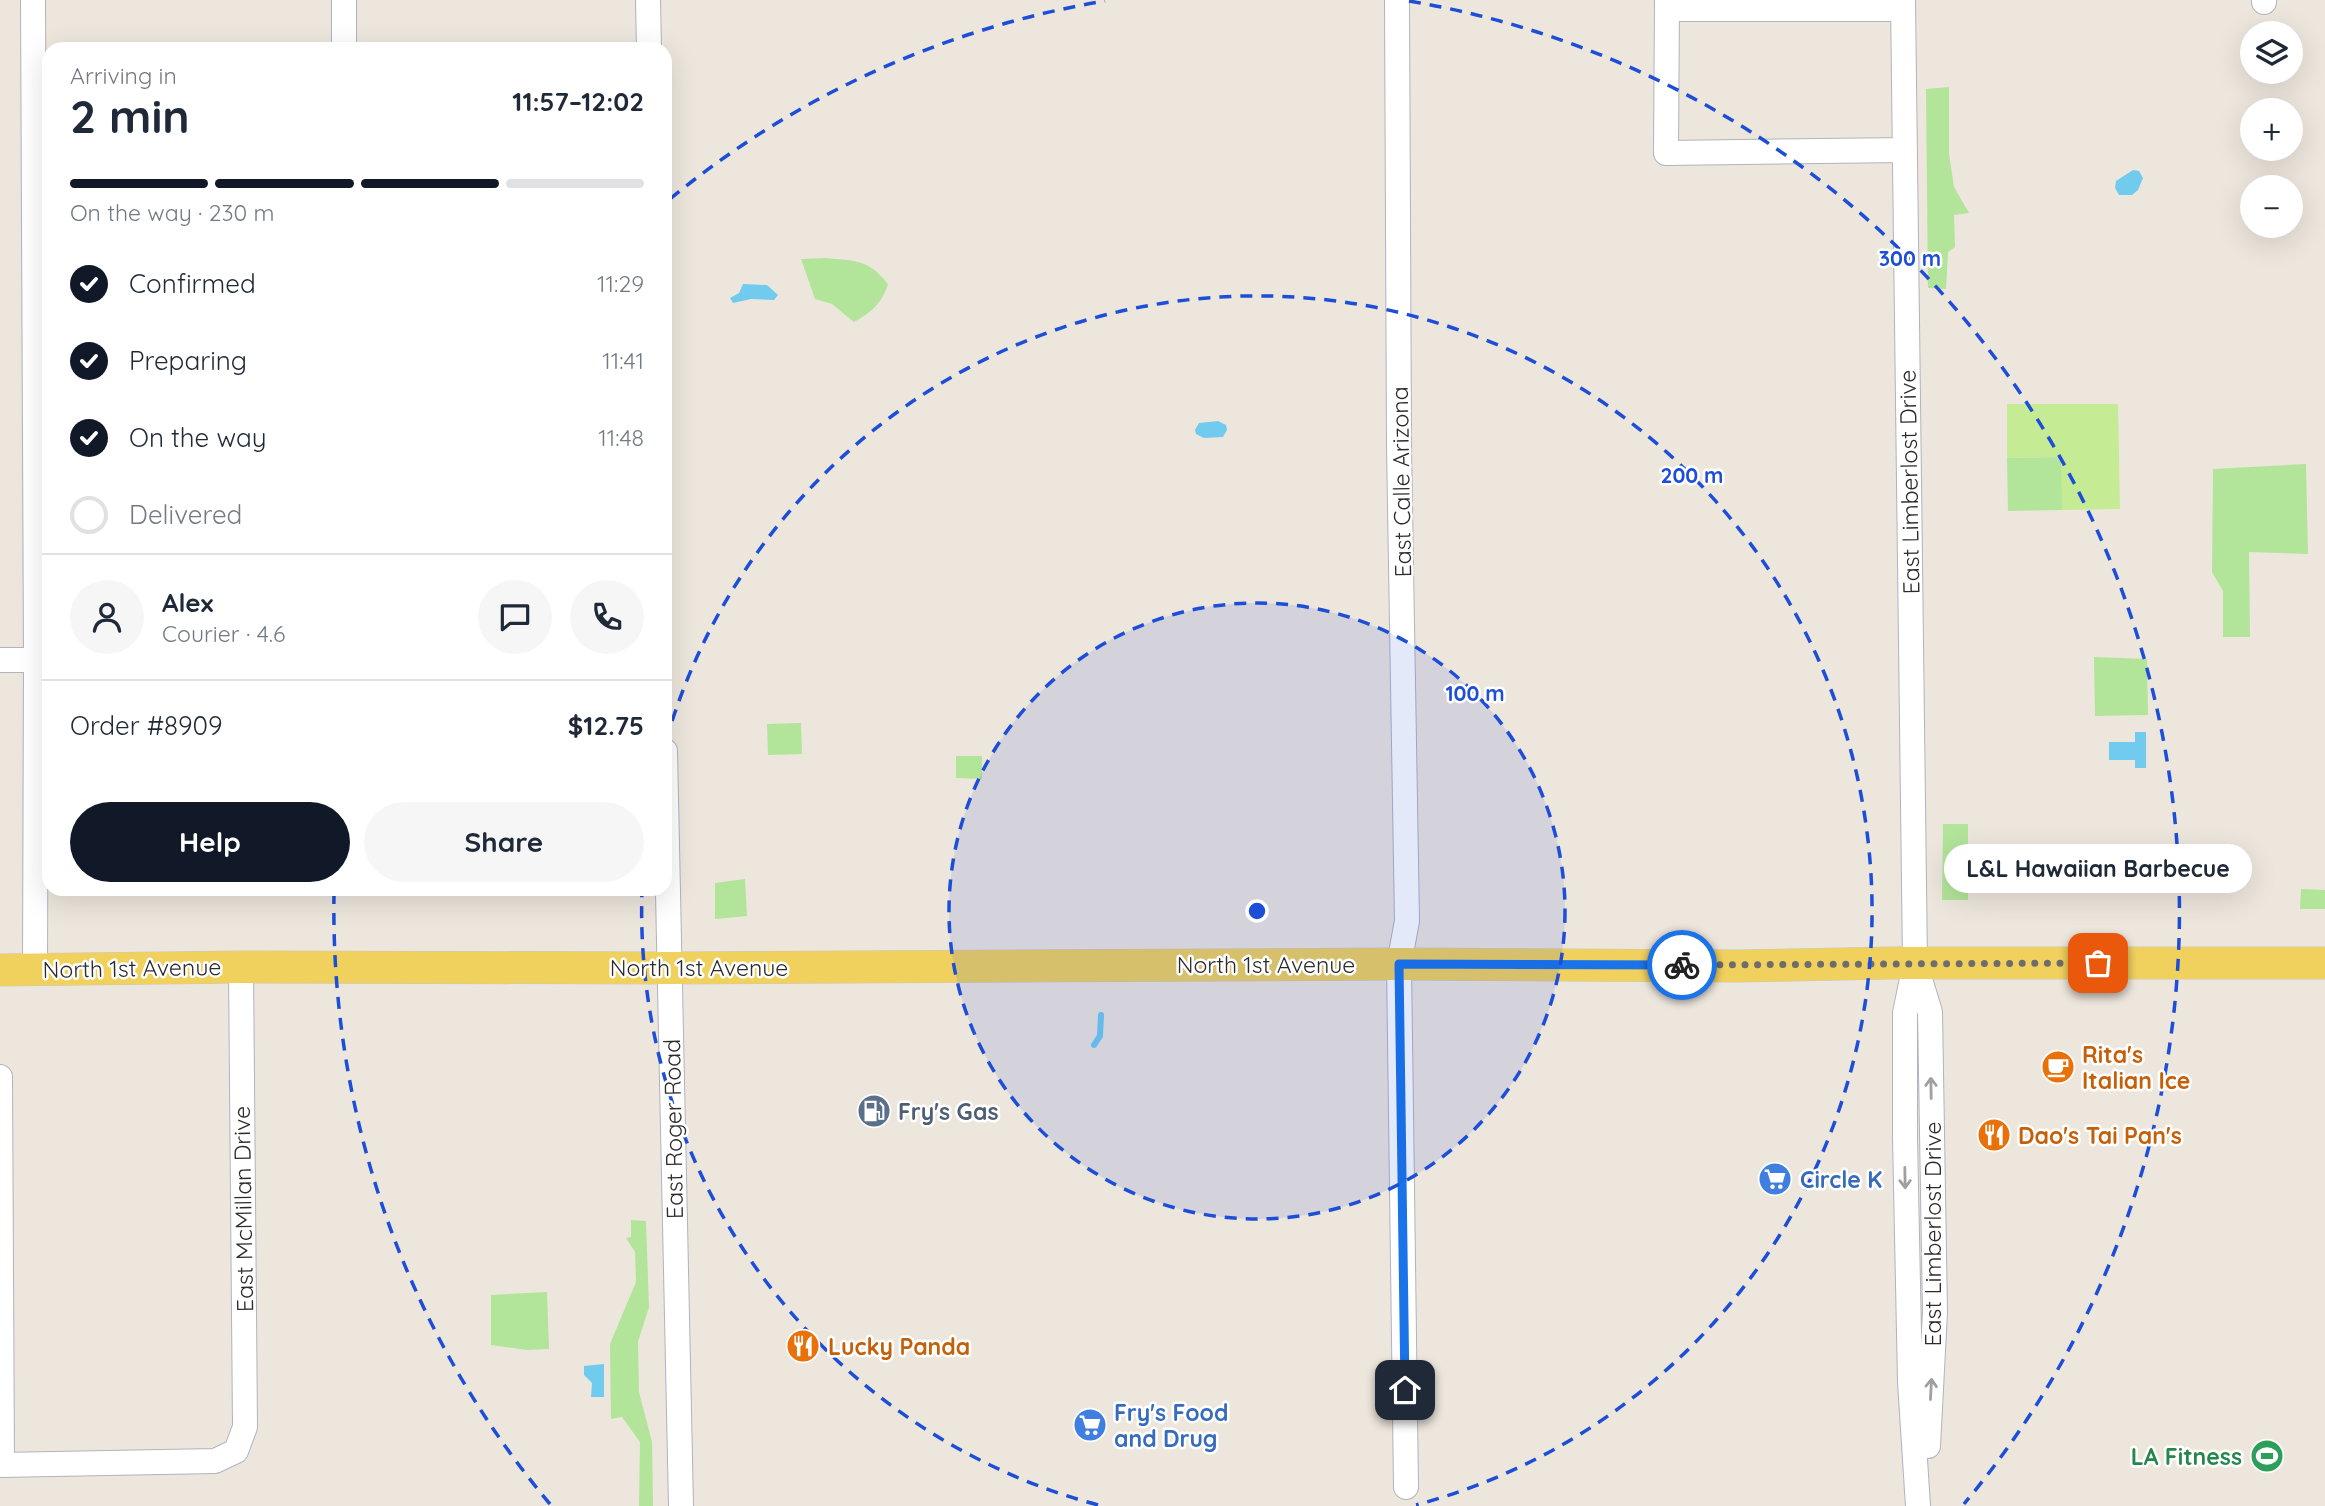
<!DOCTYPE html>
<html lang="en">
<head>
<meta charset="utf-8">
<style>
  :root { --surface:#fff; --page:#f6f6f7; --text:#1f2937; --muted:#747a83; --line:#e0e1e3; --accent:#111827 }
  body { margin:0; font-family:Quicksand,sans-serif; background:var(--page); color:var(--text); height:100vh; display:flex; flex-direction:column; font-size:26px; white-space:nowrap }
  * { box-sizing:border-box; margin:0 }
  p { font-size:23px; color:var(--muted) }
  .icon { flex:none; width:38px; height:38px; fill:none; stroke:currentColor; stroke-width:2; stroke-linecap:round; stroke-linejoin:round }
  .map { position:relative; flex:1; overflow:hidden }
  .sheet { position:absolute; left:42px; top:42px; width:630px; height:854px; display:flex; flex-direction:column; background:var(--surface); border-radius:21px; box-shadow:0 7px 28px #0002 }
  .sheet>* { flex:none }
  .controls { position:absolute; left:2240px; top:21px; display:grid; gap:14px }
  .controls a { display:grid; place-items:center; width:63px; height:63px; border-radius:50%; background:var(--surface); box-shadow:0 7px 28px #0002; font-size:35px }
  .pin { position:absolute; display:grid; place-items:center; width:60px; height:60px; color:#fff; margin:-30px; border-radius:14px; box-shadow:0 4px 10px #0006 }
  .courier { position:absolute; display:grid; place-items:center; width:70px; height:70px; margin:-35px; border:5px solid #1a73e8; border-radius:50%; background:#fff; color:#222; box-shadow:0 2px 9px #0007 }
  .bubble { position:absolute; height:49px; border-radius:24px; background:var(--surface); box-shadow:0 7px 28px #0002; font-size:23px; font-weight:700; line-height:49px; text-align:center }
  .head em { font-style:normal; font-weight:700 }
  .head div { display:flex; flex-direction:column-reverse }
  .head { display:flex; align-items:center; justify-content:space-between; height:119px; padding:0 28px }
  h1 { font-size:46px; font-weight:700; line-height:52px }
  .bar { display:grid; grid-template-columns:repeat(4,1fr); gap:10px 7px; align-content:center; height:84px; padding:0 28px }
  .bar i { height:9px; border-radius:5px; background:var(--line) }
  .bar .on { background:var(--accent) }
  .bar p { grid-column:span 4 }
  .line { display:flex; align-items:center; gap:18px; padding:0 28px; border-top:2px solid var(--line) }
  .line div { flex:1 }
  .round { display:grid; place-items:center; flex:none; width:74px; height:74px; border-radius:37px; background:var(--page) }
  ol { padding:0 28px; list-style:none }
  li { display:flex; align-items:center; gap:21px; height:77px }
  li p { margin-inline-start:auto }
  li .icon { padding:7px; border-radius:50%; background:var(--accent); color:#fff; stroke-width:4 }
  li:last-child { color:var(--muted) }
  li i { width:38px; height:38px; border:4px solid var(--line); border-radius:50% }
  .cta { display:flex; gap:14px; margin-top:auto; padding:14px 28px }
  .cta a { flex:1; height:80px; border-radius:42px; background:var(--accent); color:#fff; font-size:28px; font-weight:700; line-height:80px; text-align:center }
  .cta a+a { background:var(--page); color:var(--text) }
  .map>svg:first-child { display:block }
  .green { fill:#b2e49a }
  .pitch { fill:#c5eb95 }
  .water { fill:#70cbef }
  .lines { fill:none; stroke-linecap:round; stroke-linejoin:round }
  .stream { stroke:#70cbef; stroke-width:6 }
  .minor-casing { stroke:#b1b3bf; stroke-width:26 }
  .major-casing { stroke:#c8c8c8; stroke-width:33 }
  .minor { stroke:#fff; stroke-width:24 }
  .major { stroke:#f1d15e; stroke-width:32 }
  .oneway { stroke:#a0a0a0 }
  .done { stroke:#6f6c69; stroke-width:7; stroke-dasharray:0 12.6 }
  .route { stroke:#1a73e8; stroke-width:9 }
  .ring { fill:none; stroke:#1d4ed8; stroke-width:3.5; stroke-dasharray:12 9 }
  .labels { text-anchor:middle; dominant-baseline:central; stroke-width:5; stroke-linejoin:round; paint-order:stroke }
  .street-label { font-size:23px; fill:#2b2b2b; stroke:#fff }
  .food-label { font-size:23px; font-weight:bold; fill:#c56008; stroke:#fff; text-anchor:start }
  .service-label { font-size:23px; font-weight:bold; fill:#4e5e75; stroke:#fff; text-anchor:start }
  .shop-label { font-size:23px; font-weight:bold; fill:#366cbe; stroke:#fff; text-anchor:start }
  .leisure-label { font-size:23px; font-weight:bold; fill:#27864d; stroke:#fff; text-anchor:end }
  .centre { fill:#1d4ed8; stroke:#fff; stroke-width:3.5 }
  .ring-label { font-size:21px; text-anchor:middle; font-weight:bold; fill:#1d4ed8; stroke:#fff; stroke-width:5; stroke-linejoin:round; paint-order:stroke }
</style>
</head>
<body>
<div class="map">
<svg width="2325" height="1506" viewBox="0 0 2325 1506">
  <rect width="100%" height="100%" fill="#ede6dd"/>
  <path class="green" d="M1949 87V154L1954 187 1969 213 1954 215 1955 247 1948 252 1946 289 1928 288 1926 89Z
    M825 258C856 261 868 259 888 284 883 302 871 313 854 322L832 304 815 299 801 259Z
    M2062 457V510L2008 511 2007 458Z
    M2306 464 2308 554 2249 552 2250 637H2223V591L2212 572 2213 469Z
    M2094 657 2147 659 2148 715 2095 716Z
    M801 723 802 754 768 755 767 724Z
    M956 756H982V779L956 778Z
    M1943 824H1968V900H1942Z
    M745 879 747 916 715 919V883Z
    M2301 889 2325 890V909H2300Z
    M631 1220 646 1221 649 1307 638 1342 639 1392 652 1442 653 1506H639L640 1442 622 1417 611 1419 610 1344 636 1282 635 1252 626 1238 631 1237Z
    M547 1292 549 1349 527 1350 491 1345V1295Z"/>
  <path class="pitch" d="M2007 404H2118L2120 509 2062 510 2061 457 2007 458Z"/>
  <path class="water" d="M2133 170 2139 171 2143 178 2138 190 2132 195H2119L2115 188 2116 181Z
    M743 284 767 285 778 295 774 300 751 299 733 303 730 298 739 293Z
    M1218 421 1226 425 1227 430 1223 437 1204 438 1196 434 1195 430 1199 423Z
    M2135 732H2146V768H2135V760H2109V742H2135Z
    M604 1364V1397H591L592 1383 584 1375V1366Z"/>
  <g class="lines">
    <path class="stream" d="M1094 1045 1100 1036 1101 1015"/>
    <defs>
      <path id="minor" d="M33 0 36 660 35 969
        M344 0V49
        M648 0 649 49
        M1397 0 1399 446 1407 921 1399 964 1406 1487
        M1667 0 1666 153 1905 150
        M1903 0 1915 964 1905 1013V1137L1910 1382 1918 1506
        M2264 0V2
        M1667 9H1903
        M0 660H49
        M665 751 681 1506
        M1916 966 1930 1012 1935 1312 1928 1446
        M0 1077 2 1465
        M0 1465 215 1461 236 1451 245 1427 241 967"/>
      <path id="major" d="M0 970 241 967 670 968 1399 964 1739 966 1890 963H2325"/>
    </defs>
    <use href="#minor" class="minor-casing"/>
    <use href="#major" class="major-casing"/>
    <use href="#minor" class="minor"/>
    <use href="#major" class="major"/>
  </g>
  <defs><path id="oneway-shaft" d="M-6 0H5M1.5-3L5.5 0L1.5 3" fill="none" stroke-width="1.6" stroke-linecap="round" stroke-linejoin="round" transform="scale(1.75)"/></defs>
  <g class="oneway">
    <use href="#oneway-shaft" transform="translate(1931 1088) rotate(-91)"/>
    <use href="#oneway-shaft" transform="translate(1905 1178) rotate(89)"/>
    <use href="#oneway-shaft" transform="translate(1931 1389) rotate(-87)"/>
  </g>
  <g class="lines">
    <path class="done" d="M1682 965 2098 963"/>
    <path class="route" d="M1405 1390 1399 964 1682 965"/>
  </g>
  <circle cx="1257" cy="911" r="308" fill="#1d4ed8" fill-opacity=".12"/>
  <g class="ring">
    <circle cx="1257" cy="911" r="308"/>
    <path d="M1098 1505A615 615 0 0 1 642 890M666 741A615 615 0 1 1 1416 1505"/>
    <path d="M550 1504A923 923 0 0 1 334 895M670 199A923 923 0 0 1 1105 1M1409 1A923 923 0 0 1 1964 1504"/>
  </g>
  <defs>
    <symbol id="cafe-disc" viewBox="-11 -11 22 22"><circle r="9.5" fill="#e8710a" stroke="#fff"/><path d="M-5.5-4.5H6V0H3Q3 3.5 0 3.5H-2.5Q-5.5 3.5-5.5 0ZM3-3.2v2h1.7v-2ZM-6 4.5H4V6H-6Z" fill="#fff"/></symbol>
    <symbol id="fuel-disc" viewBox="-11 -11 22 22"><circle r="9.5" fill="#5c6f8a" stroke="#fff"/><path d="M-5.5-6h7V0h2V4h1.3V-2.5L3-4.5l.8-.8L6-3V5H2.5V1h-1V6h-7ZM-4.2-4.7v3.2H.2V-4.7Z" fill="#fff"/></symbol>
    <symbol id="restaurant-disc" viewBox="-11 -11 22 22"><circle r="9.5" fill="#e8710a" stroke="#fff"/><path d="M-5-6h1v4h1v-4h1v4h1v-4h1v5L-1.5 .5V6h-2V.5L-5-1ZM5-6V6H3V1.5H1.5Q1.5-4 5-6Z" fill="#fff"/></symbol>
    <symbol id="supermarket-disc" viewBox="-11 -11 22 22"><circle r="9.5" fill="#3f7fe0" stroke="#fff"/><path d="M-6-5.5h2.5l.6 2H6L4.5 2H-2.5L-4.4-4H-6ZM-1.5 3.2a1.3 1.3 0 1 0 .1 0ZM3 3.2a1.3 1.3 0 1 0 .1 0Z" fill="#fff"/></symbol>
    <symbol id="stadium-disc" viewBox="-11 -11 22 22"><circle r="9.5" fill="#2e9e5b" stroke="#fff"/><path d="M0-5a6.5 5 0 1 0 0 10a6.5 5 0 1 0 0-10ZM-3.5-1.8h7v3.6h-7Z" fill="#fff"/></symbol>
  </defs>
  <g fill-rule="evenodd">
    <use href="#cafe-disc" x="2039" y="1048" width="38" height="38"/>
    <use href="#fuel-disc" x="855" y="1092" width="38" height="38"/>
    <use href="#restaurant-disc" x="1975" y="1116" width="38" height="38"/>
    <use href="#supermarket-disc" x="1756" y="1160" width="38" height="38"/>
    <use href="#restaurant-disc" x="784" y="1327" width="38" height="38"/>
    <use href="#supermarket-disc" x="1071" y="1406" width="38" height="38"/>
    <use href="#stadium-disc" x="2248" y="1437" width="38" height="38"/>
  </g>
  <g class="labels">
    <g class="street-label">
      <text transform="translate(1401 482) rotate(-91)">East Calle Arizona</text>
      <text transform="translate(1909 482) rotate(-91)">East Limberlost Drive</text>
      <text x="1266" y="964">North 1st Avenue</text>
      <text x="699" y="967">North 1st Avenue</text>
      <text transform="translate(132 968) rotate(-1)">North 1st Avenue</text>
      <text transform="translate(673 1129) rotate(-91)">East Roger Road</text>
      <text transform="translate(243 1209) rotate(-91)">East McMillan Drive</text>
      <text transform="translate(1932 1234) rotate(-90)">East Limberlost Drive</text>
    </g>
    <g class="food-label">
      <text x="2082" y="1054">Rita's<tspan x="2082" dy="26">Italian Ice</tspan></text>
      <text x="2018" y="1135">Dao's Tai Pan's</text>
      <text x="828" y="1346">Lucky Panda</text>
    </g>
    <g class="service-label">
      <text x="898" y="1111">Fry's Gas</text>
    </g>
    <g class="shop-label">
      <text x="1800" y="1179">Circle K</text>
      <text x="1114" y="1412">Fry's Food<tspan x="1114" dy="26">and Drug</tspan></text>
    </g>
    <g class="leisure-label">
      <text x="2242" y="1456">LA Fitness</text>
    </g>
  </g>
  <circle cx="1257" cy="911" r="10" class="centre"/>
  <g class="ring-label">
    <text x="1910" y="266">300 m</text>
    <text x="1692" y="483">200 m</text>
    <text x="1475" y="701">100 m</text>
  </g>
</svg>
<div class="controls">
<a><svg class="icon" aria-label="layers" viewBox="0 0 24 24"><path d="M12 4l9 5-9 5-9-5zM3 14l9 5 9-5"/></svg></a>
<a>+</a>
<a>−</a>
</div>
<div class="pin" style="left:2098px;top:963px;background:#ea580c"><svg class="icon" aria-label="bag" viewBox="0 0 24 24"><path d="M5 8h14l-1 12H6zM9 8a3 3 0 0 1 6 0"/></svg></div>
<div class="pin" style="left:1405px;top:1390px;background:#1f2937"><svg class="icon" aria-label="home" viewBox="0 0 24 24"><path d="M3 11l9-7 9 7M6 9v11h12V9"/></svg></div>
<div class="courier" style="left:1682px;top:965px"><svg class="icon" aria-label="bike" viewBox="0 0 24 24"><circle cx="6" cy="16" r="4"/><circle cx="18" cy="16" r="4"/><path d="M6 16l4-8h5l3 8M10 8l3 8H6M13 5h3"/></svg></div>
<div class="bubble" style="left:1944px;top:844px;width:308px">L&amp;L Hawaiian Barbecue</div>
<section class="sheet">
<div class="head"><div><h1>2 min</h1><p>Arriving in</p></div><em>11:57–12:02</em></div>
<div class="bar"><i class="on"></i><i class="on"></i><i class="on"></i><i></i><p>On the way · 230 m</p></div>
<ol>
<li><svg class="icon" aria-label="check" viewBox="0 0 24 24"><path d="M5 12l5 5 9-10"/></svg>Confirmed<p>11:29</p></li>
<li><svg class="icon" aria-label="check" viewBox="0 0 24 24"><path d="M5 12l5 5 9-10"/></svg>Preparing<p>11:41</p></li>
<li><svg class="icon" aria-label="check" viewBox="0 0 24 24"><path d="M5 12l5 5 9-10"/></svg>On the way<p>11:48</p></li>
<li><i></i>Delivered</li>
</ol>
<div class="line" style="height:126px"><a class="round"><svg class="icon" aria-label="person" viewBox="0 0 24 24"><circle cx="12" cy="8" r="4"/><path d="M4 21q1-7 8-7t8 7"/></svg></a><div><b>Alex</b><p>Courier · 4.6</p></div><a class="round"><svg class="icon" aria-label="chat" viewBox="0 0 24 24"><path d="M4 5h16v11H9l-5 4z"/></svg></a><a class="round"><svg class="icon" aria-label="phone" viewBox="0 0 24 24"><path d="M5 4h4l2 5-3 2q2 4 5 5l2-3 5 2v4C11 20 4 13 5 4z"/></svg></a></div>
<div class="line" style="height:91px"><div>Order #8909</div><b>$12.75</b></div>
<div class="cta"><a>Help</a><a>Share</a></div>
</section>
</div>
</body>
</html>
